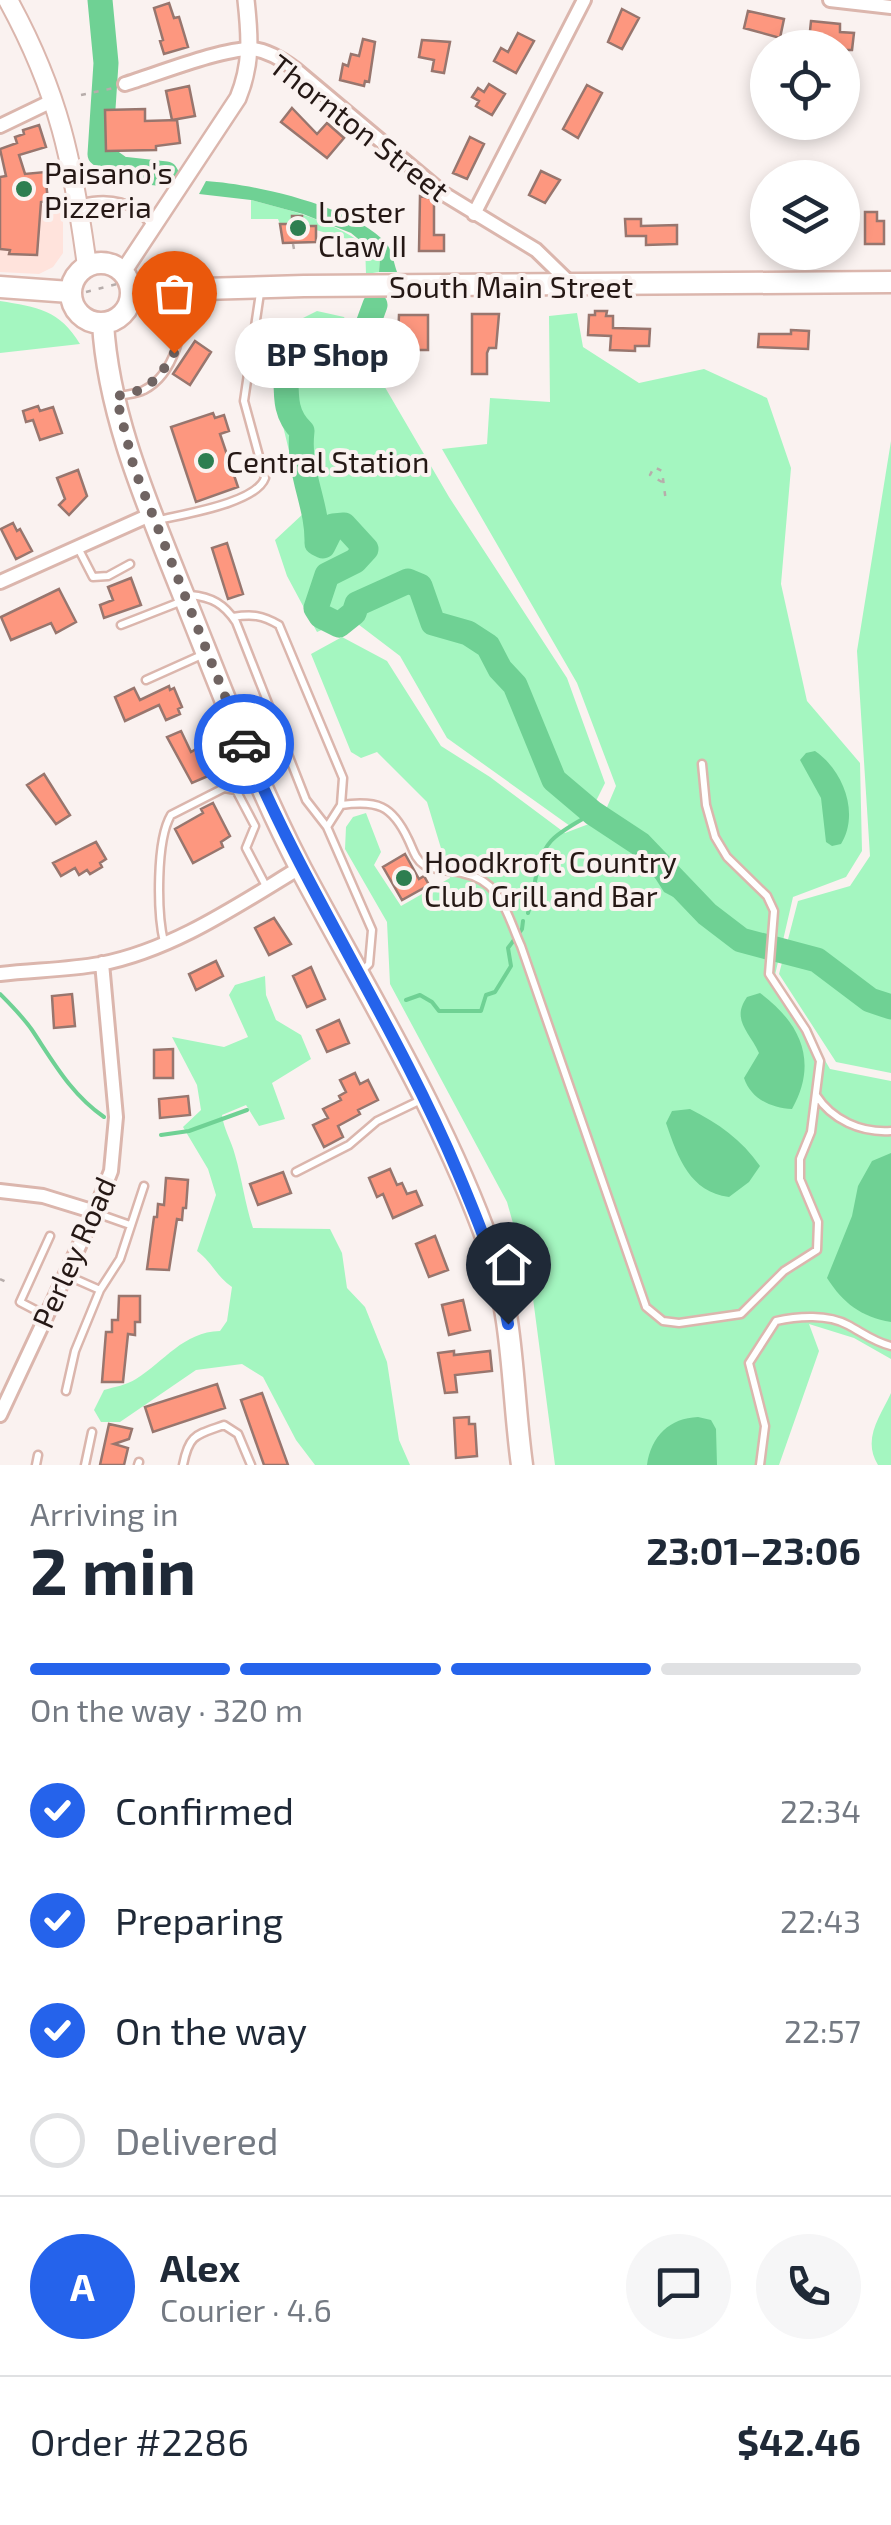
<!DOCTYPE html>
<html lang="en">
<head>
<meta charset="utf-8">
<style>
  :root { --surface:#fff; --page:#f6f6f7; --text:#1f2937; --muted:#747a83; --line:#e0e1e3; --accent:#2563eb }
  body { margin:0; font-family:"Exo 2",sans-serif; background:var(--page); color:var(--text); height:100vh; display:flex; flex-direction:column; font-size:38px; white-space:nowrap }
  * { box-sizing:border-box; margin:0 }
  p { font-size:32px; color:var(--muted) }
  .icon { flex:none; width:55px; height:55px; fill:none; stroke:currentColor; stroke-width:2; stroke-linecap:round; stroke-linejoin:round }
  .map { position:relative; height:1465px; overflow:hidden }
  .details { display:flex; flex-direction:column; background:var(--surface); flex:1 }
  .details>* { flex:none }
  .fabs { position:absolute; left:750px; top:30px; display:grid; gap:20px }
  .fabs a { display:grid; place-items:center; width:110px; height:110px; border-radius:50%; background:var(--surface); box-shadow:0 5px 15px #0003; font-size:50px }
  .pin { position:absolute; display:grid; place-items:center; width:85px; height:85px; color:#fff; margin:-102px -42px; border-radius:50% 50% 50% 0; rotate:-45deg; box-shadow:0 0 10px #0007 }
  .pin .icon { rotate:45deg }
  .courier { position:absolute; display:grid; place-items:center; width:100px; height:100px; margin:-50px; border:8px solid #2563eb; border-radius:50%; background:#fff; color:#222; box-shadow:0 2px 12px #0007 }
  .bubble { position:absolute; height:70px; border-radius:35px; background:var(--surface); box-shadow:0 5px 15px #0003; font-size:32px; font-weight:700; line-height:70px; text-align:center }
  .headline em { font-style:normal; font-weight:700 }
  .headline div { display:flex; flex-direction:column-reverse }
  .headline { display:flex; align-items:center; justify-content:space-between; height:170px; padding:0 30px }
  h1 { font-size:65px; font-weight:700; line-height:75px }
  .bar { display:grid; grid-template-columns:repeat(4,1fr); gap:15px 10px; align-content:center; height:120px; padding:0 30px }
  .bar i { height:12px; border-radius:8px; background:var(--line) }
  .bar .current { background:var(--accent) }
  .bar p { grid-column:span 4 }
  .line { display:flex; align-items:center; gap:25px; padding:0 30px; border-top:2px solid var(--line) }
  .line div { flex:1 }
  .round { display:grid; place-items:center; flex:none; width:105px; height:105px; border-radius:52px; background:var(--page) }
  ol { padding:0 30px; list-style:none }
  li { display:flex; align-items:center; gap:30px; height:110px }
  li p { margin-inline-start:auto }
  li .icon { padding:10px; border-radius:50%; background:var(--accent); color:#fff; stroke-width:4 }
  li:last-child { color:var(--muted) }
  li i { width:55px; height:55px; border:5px solid var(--line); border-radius:50% }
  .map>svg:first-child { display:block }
  .built { fill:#ffe3dc }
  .green { fill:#a4f6c0 }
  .water { fill:#6fd194 }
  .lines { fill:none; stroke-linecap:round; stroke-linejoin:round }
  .stream { stroke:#6fd194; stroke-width:4 }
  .river { stroke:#6fd194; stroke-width:25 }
  .building { fill:#fd977f; stroke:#98766e; stroke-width:2.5 }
  .service-casing { stroke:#dbb6ad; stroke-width:11 }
  .minor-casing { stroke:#dbb6ad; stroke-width:18 }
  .tertiary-casing { stroke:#dbb6ad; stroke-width:20 }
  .secondary-casing { stroke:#dbb6ad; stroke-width:22 }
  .primary-casing { stroke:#dbb6ad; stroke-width:25 }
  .path { stroke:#b7adab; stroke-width:2.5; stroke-dasharray:5 8; stroke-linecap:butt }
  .service { stroke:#fff; stroke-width:6 }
  .minor { stroke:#fff; stroke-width:12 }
  .tertiary { stroke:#fff; stroke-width:15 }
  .secondary { stroke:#fff; stroke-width:18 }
  .primary { stroke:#fff; stroke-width:20 }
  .done { stroke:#706462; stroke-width:10; stroke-dasharray:0 18 }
  .route { stroke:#2563eb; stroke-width:12 }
  .poi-dot { fill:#2d7e50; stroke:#faf2f0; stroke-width:4 }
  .labels { text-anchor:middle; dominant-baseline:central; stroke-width:8; stroke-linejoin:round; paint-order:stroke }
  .street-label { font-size:30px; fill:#251815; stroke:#faf2f0 }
  .poi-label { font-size:30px; fill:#251815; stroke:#faf2f0; text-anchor:start }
</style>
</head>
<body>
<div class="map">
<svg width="891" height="1465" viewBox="0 0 891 1465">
  <rect width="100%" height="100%" fill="#faf2f0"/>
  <path class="built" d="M63 203V253L53 267 39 274 0 272V211Z"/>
  <path class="green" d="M251 200C297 212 344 224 380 257L379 272 366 274 365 244 316 230 315 226H302V216L292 217V224H280L278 219H251Z
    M0 301C37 307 60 310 80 344L0 353Z
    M317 311 344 317 449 497 567 678 605 783 591 811 570 826 447 738 400 656 350 618 317 632 287 576 275 540 304 513 276 397 285 327Z
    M577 313 583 347 639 383 704 369 767 398 791 468 781 584 807 701 860 763 862 851 846 877 793 897 775 975 830 1069 891 1081V1359L854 1338 809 1324 819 1351 779 1465H555L532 1291 507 1202 390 984 387 922 345 849 346 827 353 817 366 813 381 852 374 865 401 906 450 878 427 802 377 752 361 758 351 752 311 654 342 637 387 661 441 746 490 777 565 833 602 819 616 786 577 683 442 449 487 444 490 398 550 402 549 316Z
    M891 441V1073L836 1062 779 974 798 901 850 886 870 856 857 651Z
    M265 976 266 995 276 1020 301 1035 311 1059 272 1083 285 1119 259 1126 246 1105 222 1115C224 1130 231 1140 235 1155 242 1179 245 1204 253 1228L330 1229 342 1253 347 1288 365 1307 387 1362 399 1440 410 1465H315L296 1440 263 1377 242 1364 196 1370 120 1422H101L94 1410 104 1390C114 1387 127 1385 136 1379 165 1361 183 1332 220 1331L227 1321 232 1287C216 1276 212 1262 197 1251L216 1195 208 1169 183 1127 201 1110 197 1085 172 1037 224 1047 248 1037 229 995 235 985Z
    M891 1393V1465H878C862 1439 880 1417 891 1393Z"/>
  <path class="water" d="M206 181C254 184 353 206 386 243 392 250 394 264 397 272H379L380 257 351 233 303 214 251 200 199 194Z
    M815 751C843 770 860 813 841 844L832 846 826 842 821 798 800 760 806 753Z
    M600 807 638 830 672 879 683 889 713 904 739 931 731 936 696 909 664 892 634 845 594 817Z
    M760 993C802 1024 818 1063 792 1109 771 1108 751 1099 744 1078L759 1053C749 1031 731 1020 747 997Z
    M690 1109C718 1123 742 1140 760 1166L749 1182 729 1197C690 1192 678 1158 666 1123L672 1111Z
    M891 1153V1322C861 1317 843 1303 827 1278L852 1216 858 1186 872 1161Z
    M698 1417 711 1420 716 1429 717 1465H647C651 1436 670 1418 698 1417Z"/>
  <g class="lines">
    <path class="stream" d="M528 913C536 890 534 860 551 841 561 830 580 821 593 813
      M0 994C11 1005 23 1017 32 1030 54 1063 71 1094 104 1117
      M406 1000 420 995 432 1002 439 1011H481L486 995 495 992 511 966 508 948 522 929 523 921
      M161 1135 189 1131 247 1110"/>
    <path class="river" d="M100 0 106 63 100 154 121 169 166 174
      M375 305 353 365 301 371 286 378C286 399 286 416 302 431 297 473 318 504 317 543L323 546 333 526 344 525 366 549 355 561 327 575 316 608 321 616 339 625 354 613 357 604 408 581 420 586 433 623 468 633 488 646 500 669 515 685 554 780 593 813 640 844 707 914 741 940 817 960 870 1000 891 1007"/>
  </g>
  <path class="building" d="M169 3 174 18 179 17 188 47 164 54 160 41 163 40 154 8Z
    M622 9 639 18 622 49 608 42Z
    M748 11 784 19 780 38 744 28Z
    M811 21 840 24V32L854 33 852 50H842L839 44 809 41Z
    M518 33 534 41 516 73 494 61 501 48 508 52Z
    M363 39 375 42 369 82 365 81 364 86 340 80 343 64 348 66 351 54 359 56Z
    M422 40 450 42 444 73 432 71 434 60 419 57Z
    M489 84 505 94 492 115 476 106 479 101 472 97 478 88 484 92Z
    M587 85 602 93 578 138 563 129Z
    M189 86 195 116 172 120 166 91Z
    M292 108 317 134 327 123 344 138 327 158 281 122Z
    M145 109V121L177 120 180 143 156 146V150L106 151 105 110Z
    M39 125 46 147 19 155 25 174 45 172 48 201 41 202 37 255 9 254 10 250 0 249V177L6 176 0 149 17 143 15 137 24 134 23 130Z
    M470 137 484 144 467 179 453 173Z
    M541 171 560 180 545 203 529 195Z
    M420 196 434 199V235H444V251H419Z
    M865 212H877V221H884V244H865Z
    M292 216H302V226H316V242L283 243 280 224H292Z
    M625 219H641V226L677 225V244L646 245V236H626Z
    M595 311H607L606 316H613V328L650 329 649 346H635V351L610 350 611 336 588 335 589 315H595Z
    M472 314H499L496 348H489L487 353V374H472Z
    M399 315H428V350H408V339H398Z
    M791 330 809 331 808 349 758 347 759 334H791Z
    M195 341 211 352 190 385 173 374Z
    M38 406 40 411 53 407 62 433 40 440 33 420 26 422 23 411Z
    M213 413 215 418 224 415 229 431 220 434 238 487 196 502 171 427Z
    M78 470 87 496 69 515 59 505 65 499 57 478Z
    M13 523 17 531 20 529 32 551 16 559 1 529Z
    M227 543 243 594 228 599 212 548Z
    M131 578 141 605 104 618 100 605 113 600 108 587Z
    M59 589 76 622 56 633 51 623 11 640 1 617Z
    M169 686 170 690 174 688 182 707 178 709 180 714 166 720 159 705 125 721 115 697 134 688 140 700Z
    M181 731 191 752 196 749 208 776 192 783 167 737Z
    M44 774 70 815 56 824 27 785Z
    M213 803 230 836 221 842 223 847 193 863 175 829 203 813 201 809Z
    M96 842 106 859 100 863 102 867 90 874 87 870 79 875 75 868 61 876 53 863Z
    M405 854 419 879 424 876 429 885 402 900 383 867Z
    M274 918 291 944 269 955 255 928Z
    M216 961 223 976 196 990 189 974Z
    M311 967 325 999 307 1007 293 976Z
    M72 994 75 1026 54 1028 52 996Z
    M339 1020 349 1043 327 1052 317 1030Z
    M173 1049V1078H154V1050Z
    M355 1073 360 1084 368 1080 378 1100 358 1110 360 1114 338 1126 343 1137 324 1147 313 1125 328 1118 323 1109 341 1100 339 1096 346 1092 340 1080Z
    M188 1096 190 1115 160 1118 159 1099Z
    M390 1169 397 1185 402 1183 407 1194 416 1191 422 1205 393 1218 383 1194 377 1197 369 1178Z
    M283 1172 291 1193 258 1205 250 1184Z
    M166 1178 188 1180 186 1208H183L182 1220 177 1219 169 1270 147 1269 154 1217H157L158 1204 164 1205Z
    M435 1236 448 1270 429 1277 416 1244Z
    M119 1296H140V1322H135V1335L128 1334 123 1382H102L106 1332H112V1320H118Z
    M463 1300 470 1330 449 1335 442 1305Z
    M454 1351V1355L490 1351 492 1371 455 1375 457 1392 445 1393 438 1353Z
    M217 1384 225 1408 153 1432 145 1407Z
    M262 1393 288 1465H264L241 1400Z
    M469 1417V1424H475L477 1456 456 1458 454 1418Z
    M109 1424 132 1429 129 1439 114 1444 128 1448 124 1465H100Z"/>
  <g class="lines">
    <defs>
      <path id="service" d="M81 203C111 196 133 201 153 227
        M120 396C127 394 137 394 144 390 174 375 187 326 181 296
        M159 520C184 514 256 503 265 478L244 401 260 293
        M77 546 93 577 108 576 130 564
        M190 595C212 597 224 604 236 622L306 800 327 827 372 930 369 964 363 970
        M233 617C252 614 262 615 279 625L343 778 341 805 327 827
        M121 625 180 602
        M146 680 204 654
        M341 805C377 800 392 805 408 839 413 849 415 859 424 865 434 871 450 870 462 873 502 881 506 913 521 946L646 1307 663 1321 679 1323 741 1314 784 1271 817 1250 818 1222 800 1179V1159L811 1132 820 1061 806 1030 769 974 774 911 767 896 727 857 715 837 706 805 702 764
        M164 942C157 913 156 840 171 815L224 788 236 790 255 826 246 848 267 888
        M816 1095C832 1120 861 1133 891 1131
        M296 1172 349 1145 377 1121 423 1099
        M96 1213 130 1225
        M66 1275 100 1290
        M45 1315 20 1302 50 1236
        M66 1391 75 1351 100 1290 120 1259 144 1186
        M36 1465 38 1455
        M85 1465 92 1432
        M138 1465 139 1462
        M183 1465C189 1434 196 1435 224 1425L238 1434 251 1465
        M760 1465 765 1426 749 1363 776 1321C798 1316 828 1314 848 1325 863 1333 874 1342 891 1346"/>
      <path id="minor" d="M830 0 891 7
        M125 84C155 75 225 47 253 49 269 51 283 60 295 69L444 194 536 250 572 285
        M0 126 54 100
        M474 214 584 0
        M0 582 152 514
        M0 974C33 970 67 970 100 964 173 950 238 905 301 867
        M0 1191 43 1196 95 1212
        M0 1415 95 1212 111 1171 116 1117 102 963"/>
      <path id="tertiary" d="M123 272 238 98C252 64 250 36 246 0"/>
      <path id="secondary" d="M8 0C59 93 73 162 87 266"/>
      <path id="primary" d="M71 293a30 30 0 1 1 60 0a30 30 0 1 1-60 0Z
        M0 287 70 292
        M131 291 304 286 891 282
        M103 323C108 413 146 501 179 584 218 680 253 777 301 869 367 993 443 1115 490 1248 514 1319 512 1392 522 1465"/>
    </defs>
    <use href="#service" class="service-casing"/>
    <use href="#minor" class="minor-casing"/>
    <use href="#tertiary" class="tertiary-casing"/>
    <use href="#secondary" class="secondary-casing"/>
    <use href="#primary" class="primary-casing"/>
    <path class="path" d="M81 95 114 88
      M293 244 295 254
      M86 292 117 284
      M662 482 650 475 654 467 662 471 666 502
      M0 1279 6 1282"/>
    <use href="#service" class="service"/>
    <use href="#minor" class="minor"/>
    <use href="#tertiary" class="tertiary"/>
    <use href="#secondary" class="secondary"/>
    <use href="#primary" class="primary"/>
  </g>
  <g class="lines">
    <path class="done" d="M174 353C158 380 147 392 116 396L134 468 244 744"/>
    <path class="route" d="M244 744C305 892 396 1025 458 1173 479 1223 499 1271 508 1324"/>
  </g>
  <g class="poi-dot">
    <circle cx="24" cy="189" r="10"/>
    <circle cx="298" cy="228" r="10"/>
    <circle cx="206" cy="461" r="10"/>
    <circle cx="404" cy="878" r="10"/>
  </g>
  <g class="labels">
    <g class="street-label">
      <text transform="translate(360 127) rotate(38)">Thornton Street</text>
      <text x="511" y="286">South Main Street</text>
      <text transform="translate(73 1252) rotate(-66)">Perley Road</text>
    </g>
    <g class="poi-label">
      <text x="44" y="172">Paisano's<tspan x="44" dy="34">Pizzeria</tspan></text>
      <text x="318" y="211">Loster<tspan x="318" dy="34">Claw II</tspan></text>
      <text x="226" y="461">Central Station</text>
      <text x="424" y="861">Hoodkroft Country<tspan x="424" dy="34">Club Grill and Bar</tspan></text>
    </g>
  </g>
</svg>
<div class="fabs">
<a><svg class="icon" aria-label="locate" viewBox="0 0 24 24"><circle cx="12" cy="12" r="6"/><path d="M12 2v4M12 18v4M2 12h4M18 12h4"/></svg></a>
<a><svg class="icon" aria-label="layers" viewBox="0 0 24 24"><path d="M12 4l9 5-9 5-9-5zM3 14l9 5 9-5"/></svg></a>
</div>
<div class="pin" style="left:174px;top:353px;background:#ea580c"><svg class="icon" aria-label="bag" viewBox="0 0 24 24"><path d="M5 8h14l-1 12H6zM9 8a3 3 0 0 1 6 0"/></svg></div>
<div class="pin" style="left:508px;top:1324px;background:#1f2937"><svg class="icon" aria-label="home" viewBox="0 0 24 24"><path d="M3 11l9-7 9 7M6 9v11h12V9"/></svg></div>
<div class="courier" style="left:244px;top:744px"><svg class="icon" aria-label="car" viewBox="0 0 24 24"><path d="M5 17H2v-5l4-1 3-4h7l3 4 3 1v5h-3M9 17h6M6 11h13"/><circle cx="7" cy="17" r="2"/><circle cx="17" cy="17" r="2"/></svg></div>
<div class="bubble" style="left:235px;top:318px;width:185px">BP Shop</div>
</div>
<section class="details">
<div class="headline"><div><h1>2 min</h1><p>Arriving in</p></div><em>23:01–23:06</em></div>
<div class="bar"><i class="current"></i><i class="current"></i><i class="current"></i><i></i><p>On the way · 320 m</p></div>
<ol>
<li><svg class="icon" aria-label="check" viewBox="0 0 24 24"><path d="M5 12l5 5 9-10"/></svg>Confirmed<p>22:34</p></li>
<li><svg class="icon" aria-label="check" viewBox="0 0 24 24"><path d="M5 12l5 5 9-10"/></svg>Preparing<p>22:43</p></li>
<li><svg class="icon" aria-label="check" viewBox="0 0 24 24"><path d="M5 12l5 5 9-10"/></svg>On the way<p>22:57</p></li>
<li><i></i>Delivered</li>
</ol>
<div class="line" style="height:180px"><b class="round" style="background:var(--accent);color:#fff">A</b><div><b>Alex</b><p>Courier · 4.6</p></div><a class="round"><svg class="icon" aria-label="chat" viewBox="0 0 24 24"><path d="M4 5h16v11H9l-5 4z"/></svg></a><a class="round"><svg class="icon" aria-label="phone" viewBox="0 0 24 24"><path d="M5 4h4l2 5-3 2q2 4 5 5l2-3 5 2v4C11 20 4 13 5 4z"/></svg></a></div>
<div class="line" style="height:130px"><div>Order #2286</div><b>$42.46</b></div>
</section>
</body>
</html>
